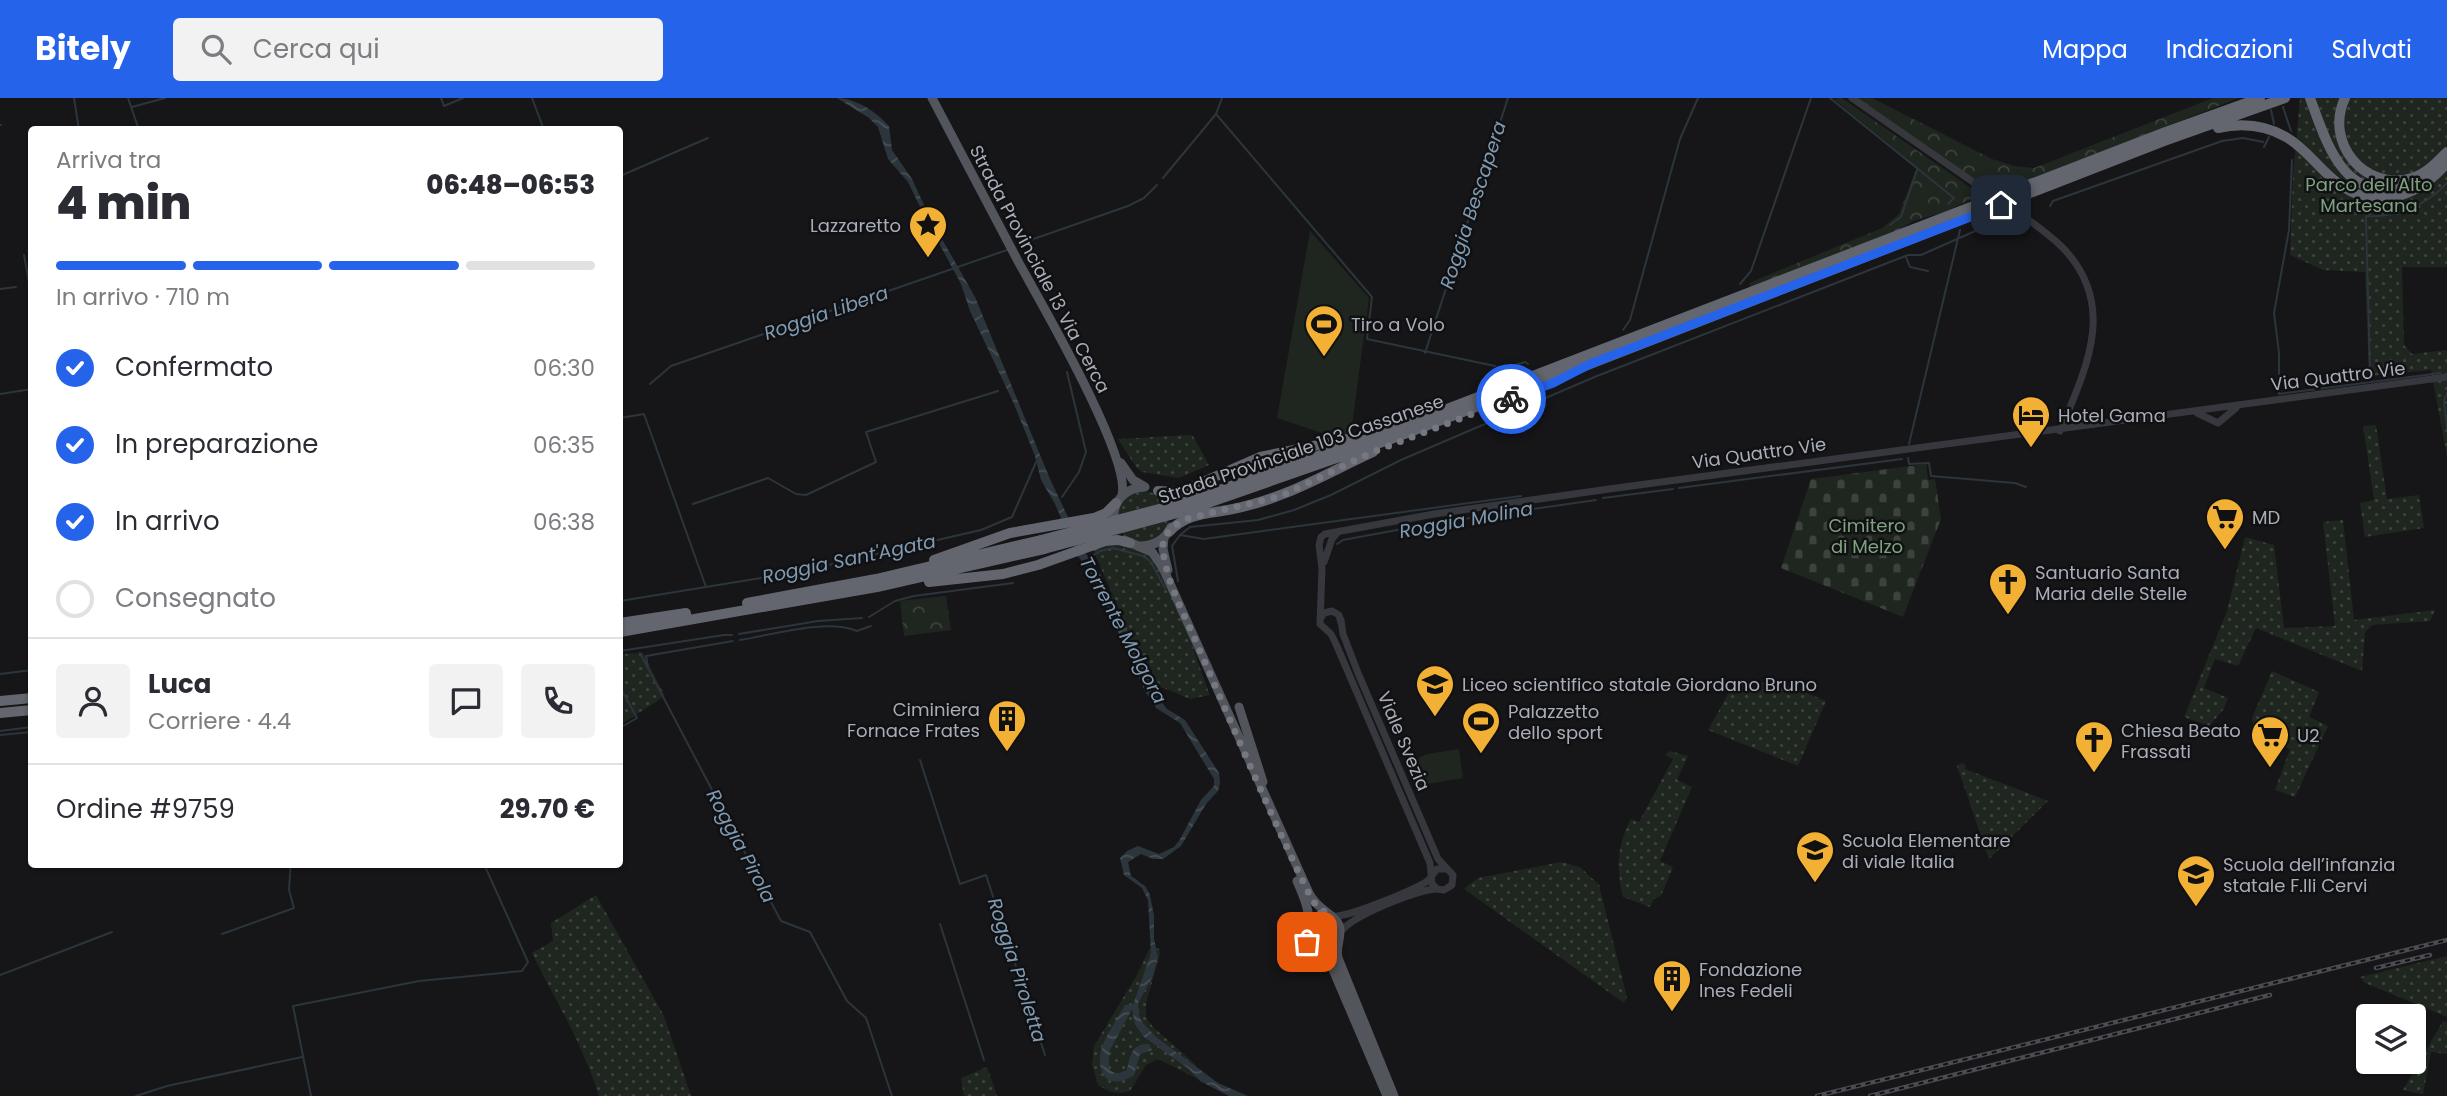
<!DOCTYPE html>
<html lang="it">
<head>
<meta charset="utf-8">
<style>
  :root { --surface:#fff; --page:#f2f2f3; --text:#2b2b33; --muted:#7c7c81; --line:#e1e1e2; --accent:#2563eb }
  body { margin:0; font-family:Poppins,sans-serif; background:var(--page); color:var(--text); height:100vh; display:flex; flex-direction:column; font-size:26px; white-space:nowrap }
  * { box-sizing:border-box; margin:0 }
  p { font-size:23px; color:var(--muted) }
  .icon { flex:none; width:38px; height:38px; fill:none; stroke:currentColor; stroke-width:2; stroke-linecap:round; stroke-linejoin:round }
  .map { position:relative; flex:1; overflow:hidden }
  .side { position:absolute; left:28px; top:28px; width:595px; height:742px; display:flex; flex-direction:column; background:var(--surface); border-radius:7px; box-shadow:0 2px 5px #0004 }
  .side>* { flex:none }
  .fabs { position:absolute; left:2356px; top:906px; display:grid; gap:14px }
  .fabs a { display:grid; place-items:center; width:70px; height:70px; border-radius:7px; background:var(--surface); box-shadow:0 2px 5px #0004; font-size:35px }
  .pin { position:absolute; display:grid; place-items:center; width:60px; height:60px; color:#fff; margin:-30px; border-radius:14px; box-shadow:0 4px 10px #0006 }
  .courier { position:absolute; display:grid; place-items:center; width:70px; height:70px; margin:-35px; border:5px solid #2563eb; border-radius:50%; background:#fff; color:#222; box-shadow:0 2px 9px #0007 }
  .summary em { font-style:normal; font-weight:800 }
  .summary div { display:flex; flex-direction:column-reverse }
  .summary { display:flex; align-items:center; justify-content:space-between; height:119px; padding:0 28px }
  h1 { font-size:46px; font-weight:800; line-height:52px }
  .bar { display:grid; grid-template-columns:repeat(4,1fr); gap:10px 7px; align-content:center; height:84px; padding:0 28px }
  .bar i { height:9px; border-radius:5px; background:var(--line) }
  .bar .selected { background:var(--accent) }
  .bar p { grid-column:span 4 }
  .line { display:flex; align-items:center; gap:18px; padding:0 28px; border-top:2px solid var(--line) }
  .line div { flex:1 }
  .round { display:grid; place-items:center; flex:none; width:74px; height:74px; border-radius:7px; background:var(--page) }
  ol { padding:0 28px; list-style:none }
  li { display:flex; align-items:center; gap:21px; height:77px }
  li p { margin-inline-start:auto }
  li .icon { padding:7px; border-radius:50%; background:var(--accent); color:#fff; stroke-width:4 }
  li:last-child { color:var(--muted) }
  li i { width:38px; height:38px; border:4px solid var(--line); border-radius:50% }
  header { display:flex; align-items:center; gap:42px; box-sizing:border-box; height:98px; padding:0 35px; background:var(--accent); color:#fff }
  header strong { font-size:33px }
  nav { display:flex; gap:38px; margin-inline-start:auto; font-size:24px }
  .search { width:490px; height:63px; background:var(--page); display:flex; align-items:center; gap:18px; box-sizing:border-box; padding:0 24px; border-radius:7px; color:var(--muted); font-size:26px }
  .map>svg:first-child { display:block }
  .green { fill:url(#green-dots) }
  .forest { fill:url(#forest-crowns) }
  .cemetery { fill:url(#cemetery-stones) }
  .pitch { fill:#1e261f }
  .water { fill:url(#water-waves) }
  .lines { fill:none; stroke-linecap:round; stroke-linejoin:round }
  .stream { stroke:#2c353c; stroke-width:2 }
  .minor { stroke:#37383d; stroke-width:7 }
  .major { stroke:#53555c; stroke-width:9 }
  .highway { stroke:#63666e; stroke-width:10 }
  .rail-casing { stroke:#4a4c52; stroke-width:4.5 }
  .rail { stroke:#111113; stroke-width:2; stroke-dasharray:5; stroke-linecap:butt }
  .minor-bridge { stroke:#37383d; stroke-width:7 }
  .highway-bridge { stroke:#63666e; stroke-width:10 }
  .done { stroke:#757880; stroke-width:7; stroke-dasharray:0 12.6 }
  .route { stroke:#2563eb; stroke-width:9 }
  .labels { text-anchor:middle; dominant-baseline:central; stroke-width:5; stroke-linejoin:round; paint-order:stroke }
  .park-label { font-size:18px; fill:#7fa381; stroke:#111113 }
  .poi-label { font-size:18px; fill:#a8adb8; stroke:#111113; text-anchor:start }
  .street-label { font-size:18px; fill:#a8adb8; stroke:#111113 }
  .water-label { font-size:19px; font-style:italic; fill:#7f9bb3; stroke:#111113 }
</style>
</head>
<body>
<header>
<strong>Bitely</strong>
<div class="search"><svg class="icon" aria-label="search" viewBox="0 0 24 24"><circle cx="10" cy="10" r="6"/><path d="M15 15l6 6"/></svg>Cerca qui</div>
<nav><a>Mappa</a><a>Indicazioni</a><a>Salvati</a></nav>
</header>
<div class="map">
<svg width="2447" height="998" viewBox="0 0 2447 998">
  <defs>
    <pattern id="green-dots" width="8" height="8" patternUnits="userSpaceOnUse" patternTransform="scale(1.75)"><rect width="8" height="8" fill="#1e261f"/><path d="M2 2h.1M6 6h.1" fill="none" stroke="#3c433d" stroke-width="1.8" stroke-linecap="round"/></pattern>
    <pattern id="forest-crowns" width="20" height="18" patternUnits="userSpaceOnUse" patternTransform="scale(1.75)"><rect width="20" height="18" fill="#1e261f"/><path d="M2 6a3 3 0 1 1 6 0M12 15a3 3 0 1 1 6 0" fill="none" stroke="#3c433d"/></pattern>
    <pattern id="cemetery-stones" width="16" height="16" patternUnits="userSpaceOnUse" patternTransform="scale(1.75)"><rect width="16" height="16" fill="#1e261f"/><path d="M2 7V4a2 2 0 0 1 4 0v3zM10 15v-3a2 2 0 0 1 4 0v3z" fill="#3c433d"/></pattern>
    <pattern id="water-waves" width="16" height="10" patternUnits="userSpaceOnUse" patternTransform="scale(1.75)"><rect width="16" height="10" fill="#2c353c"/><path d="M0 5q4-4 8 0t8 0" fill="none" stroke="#485056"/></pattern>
  </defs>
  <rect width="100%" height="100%" fill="#161618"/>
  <path class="green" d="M2300 0H2447V169H2402L2404 247 2412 256 2447 252V359L2431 272 2369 278 2365 174 2323 172 2290 157 2293 77Z
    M2376 327 2387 401 2419 397 2424 430 2365 439 2360 405 2374 402 2363 328Z
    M1190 337 1193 338 1209 367 1179 380 1142 374 1136 369 1118 341Z
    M1117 419a26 26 0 1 1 52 0a26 26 0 1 1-52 0Z
    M2343 422 2354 522 2435 512 2430 523 2372 527 2365 534 2362 573 2256 530 2238 568 2215 561 2204 590 2228 600 2223 612 2209 628 2184 619 2227 513 2245 439 2274 447 2284 530 2335 528 2323 424Z
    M1109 447C1121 448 1140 449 1150 458 1170 476 1199 568 1210 597L1190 601 1164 590H1152L1093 451Z
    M643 555 665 598 620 627V556Z
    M2272 573 2319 594 2309 619 2328 628 2295 699 2275 692 2290 651 2255 637 2252 620Z
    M1737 580 1753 590 1771 580 1826 603 1798 668 1708 632Z
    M1670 653 1688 658 1677 682 1692 689 1660 763 1673 769 1661 798 1654 801 1650 809 1623 799C1616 770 1617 747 1631 721L1639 724 1673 661 1665 657Z
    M1961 665 1966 667 1965 671 2048 703 1989 761 1957 668Z
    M1561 764 1580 769 1599 787 1627 899 1624 905 1464 791 1478 780Z
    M596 797 664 918 691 998H599C584 948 555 902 532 855L553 843 551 825Z
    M1308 833a14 14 0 1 1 28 0a14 14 0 1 1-28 0Z
    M1154 849 1159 851 1160 856 1146 905V919L1153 929 1195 966 1208 986 1158 961 1146 967 1130 993 1121 995 1110 994 1098 987 1092 967 1094 948 1137 877 1149 851Z
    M2447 858V919L2365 885 2360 879Z
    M2443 923 2447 924V956L2431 954 2423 996 2403 992Z
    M987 969 997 998H964L961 980Z"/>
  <path class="forest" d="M1837 0H1842L1981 97 1944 114 1913 123 1899 132 1751 191 1749 185 1882 130 1899 116 1917 69 1835 2Z
    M1858 0H1872L1992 61 2014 68 2034 70 2213 0H2239L2018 86 2012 85 1992 93Z
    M946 498 951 532 904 538 900 503Z"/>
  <path class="cemetery" d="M1926 366 1928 382 1935 381 1941 421 1903 519 1781 470 1811 381Z"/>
  <path class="pitch" d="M1310 133 1369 200 1351 335 1325 336 1277 320Z
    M1459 651 1463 680 1416 688 1406 666 1427 656Z"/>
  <path class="water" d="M837 0C855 0 877 14 889 28L892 52 912 81 930 120 975 199 1050 381 1084 453 1099 474 1118 510 1155 596 1167 611 1185 622 1219 675 1220 685 1218 693 1206 706 1181 748 1163 761H1153L1141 756 1128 764 1131 778 1145 788 1150 797 1154 818V841L1158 859 1153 878 1138 905 1139 918 1143 925 1156 939 1218 985 1248 998H1229L1200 983 1189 971 1144 939 1135 926 1132 911 1109 954V971L1116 976 1127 972C1130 958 1132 945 1149 946L1152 952 1140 956 1134 977C1126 983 1117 985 1108 982 1086 960 1114 928 1125 907H1133L1151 855 1148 802 1142 790 1124 777 1120 760 1127 753 1138 748 1159 756 1174 749 1179 743 1201 702 1214 688V681L1180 625 1156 610 1145 593 1100 494 1088 471 1077 457 1055 406 1041 382 1035 358 1014 306 970 213 961 186 926 121 908 84 888 61 878 29 869 20Z"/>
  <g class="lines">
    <path class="stream" d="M74 0 79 32
      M128 0 139 32
      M441 0 444 8 463 0
      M532 0 544 32
      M1830 0 1954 100 1948 106
      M132 9 165 0
      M2283 9 2291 33
      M2271 12 2274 26
      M1216 16 1372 199 1367 241 1495 268
      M0 27H1
      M2264 49 2269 39
      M2292 62 2289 132 2274 215 2279 255V296L2433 276 2440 275 2442 278
      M620 78 708 40
      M1163 80 1216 16 1222 0
      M2050 108 2053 103 2222 43 2243 40 2263 44
      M1890 127 1901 119 1917 72
      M1022 145 1128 108 1144 100 1157 87
      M24 157 31 195
      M1906 159 1910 169 1928 173
      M1740 186 1751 173 1811 0
      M0 191 16 189
      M1623 232 1630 222 1680 41 1698 0
      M1425 255 1508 0
      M1502 271 1525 264 1528 266
      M2370 274 2366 118C2396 120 2427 107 2447 85
      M650 286 671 268 1007 152
      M2447 295 2444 303 2447 330
      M0 296 32 291
      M620 320 644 316 706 489
      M1909 346 1960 132
      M1908 360 1909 366 1929 365 1931 378 2015 385 2026 389
      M1679 390 1902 361
      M1062 399 1079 374 1086 354 1067 274
      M1603 400 1673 391
      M693 406 768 380 796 396 806 397 876 364 866 334 998 293
      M1180 437 1190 429 1258 422 1294 412 1331 397 1401 362 1597 278 1908 157H1921L1991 126
      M1337 446 1343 442 1435 425 1596 402
      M1089 460 1100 453 1113 450 1143 458 1151 464 1165 490
      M1178 483 1172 448 1180 437 1204 441 1521 398
      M620 503 798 474 981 432 1012 419 1037 362
      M869 519 895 503 914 498 1013 485
      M739 536 818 523 862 520
      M740 542C772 537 828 520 857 533L871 528
      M620 553 724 537H732
      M640 555 781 823 810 834 847 903 866 920 892 998
      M648 569 646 558 733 543
      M0 576 32 572
      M620 589 637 620 620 630
      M0 633 32 629
      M0 637 32 634
      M920 662 960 786 986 777 1045 957
      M290 774 291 766
      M940 826 984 962
      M222 836 294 810 289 792 290 776
      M0 877 112 834
      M136 998 167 988 302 959
      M311 998 293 908 419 883 522 873 528 864 484 766"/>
    <path class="minor" d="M1852 0 1989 95
      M2012 110C2030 123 2048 135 2063 150 2118 207 2086 271 2060 333
      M2197 315 2218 325 2236 310
      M1324 464 1332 441 1338 434
      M1320 521 1324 515 1332 513 1339 517 1341 525
      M1341 522 1343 536 1358 575 1438 761 1453 777 1452 787 1444 792 1437 791 1432 786 1430 765 1336 546 1331 536 1320 526 1322 471 1319 447 1321 439 1325 436 1434 416 1609 391 2447 279
      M1332 818C1345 821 1413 792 1426 784 1431 781 1433 775 1437 771H1447
      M1340 835C1350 818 1417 792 1436 791"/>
    <path class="major" d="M932 0C961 55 990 110 1019 165 1041 205 1131 359 1122 397
      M1121 365 1133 382 1145 389
      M1115 427C1110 406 1123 390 1145 389
      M1164 440 1163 451 1168 472
      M1124 442 1152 454 1163 470 1309 795C1317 812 1335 816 1339 827 1343 837 1335 848 1338 860L1394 998
      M1140 448C1155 448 1165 442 1171 429
      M1239 609 1263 684
      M1297 783C1301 793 1310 811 1308 821 1306 829 1301 834 1306 842 1312 851 1322 851 1328 860L1387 998"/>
    <path class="highway" d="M2310 0C2328 49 2345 109 2412 87
      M2345 0C2324 44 2364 94 2412 80 2426 76 2437 64 2447 54
      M2218 30C2241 25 2265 27 2286 39 2305 50 2317 68 2334 82 2373 115 2416 100 2447 65
      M1158 393 1180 394 1260 359 1352 340
      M1182 405 1390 333 2163 35 2260 0
      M1185 413 1391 341 1590 266 2164 43 2285 0
      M1169 434C1185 416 1206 416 1228 412 1283 402 1323 377 1373 354
      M934 462 1010 435 1094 420 1106 415 1116 405
      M929 484 1003 476 1038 467 1105 443 1118 442 1130 445
      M747 505 876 481 1041 442
      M620 525 686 515
      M620 534 877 489 1044 451
      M0 603 32 600
      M0 615 32 612"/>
    <defs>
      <path id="rail" d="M2376 870 2430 857
        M1817 998 2447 842
        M1870 998 2270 897"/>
    </defs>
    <use href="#rail" class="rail-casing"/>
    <use href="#rail" class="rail"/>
    <path class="minor-bridge" d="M1989 95 2012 110"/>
    <path class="highway-bridge" d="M1041 442 1182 405
      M1044 451 1185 413"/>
  </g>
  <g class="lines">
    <path class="done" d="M1307 844C1299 828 1309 812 1328 816L1319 810 1312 802C1272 720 1236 636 1200 553 1188 523 1163 480 1163 447 1163 435 1176 426 1186 421L1281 398 1373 354 1511 301"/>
    <path class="route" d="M1511 301 1553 285 1590 266 2001 107"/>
  </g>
  <defs>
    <symbol id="sight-pin" viewBox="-11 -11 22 30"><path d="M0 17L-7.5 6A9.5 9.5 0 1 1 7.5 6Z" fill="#f2b134" stroke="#111113"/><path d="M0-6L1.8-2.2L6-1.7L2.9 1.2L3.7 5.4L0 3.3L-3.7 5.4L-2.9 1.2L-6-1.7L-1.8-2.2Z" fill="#111"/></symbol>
    <symbol id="stadium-pin" viewBox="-11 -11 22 30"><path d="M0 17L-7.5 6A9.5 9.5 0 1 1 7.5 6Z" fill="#f2b134" stroke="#111113"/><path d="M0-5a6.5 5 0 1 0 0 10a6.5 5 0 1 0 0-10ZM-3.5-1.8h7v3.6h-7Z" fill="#111"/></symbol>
    <symbol id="hotel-pin" viewBox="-11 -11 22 30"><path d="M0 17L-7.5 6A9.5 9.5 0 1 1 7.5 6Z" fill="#f2b134" stroke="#111113"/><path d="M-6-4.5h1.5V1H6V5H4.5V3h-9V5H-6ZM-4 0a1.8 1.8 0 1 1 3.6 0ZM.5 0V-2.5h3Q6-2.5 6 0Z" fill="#111"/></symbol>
    <symbol id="supermarket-pin" viewBox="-11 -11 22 30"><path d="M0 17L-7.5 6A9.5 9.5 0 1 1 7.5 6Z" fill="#f2b134" stroke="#111113"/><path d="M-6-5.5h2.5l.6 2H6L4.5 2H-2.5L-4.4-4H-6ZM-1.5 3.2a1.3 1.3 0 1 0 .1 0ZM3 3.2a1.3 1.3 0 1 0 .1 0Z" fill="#111"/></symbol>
    <symbol id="church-pin" viewBox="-11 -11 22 30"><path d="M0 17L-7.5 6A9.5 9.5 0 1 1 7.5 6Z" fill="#f2b134" stroke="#111113"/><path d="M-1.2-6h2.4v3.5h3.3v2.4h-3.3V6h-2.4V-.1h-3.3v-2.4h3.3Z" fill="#111"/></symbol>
    <symbol id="school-pin" viewBox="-11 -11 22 30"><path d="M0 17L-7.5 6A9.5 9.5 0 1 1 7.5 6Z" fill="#f2b134" stroke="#111113"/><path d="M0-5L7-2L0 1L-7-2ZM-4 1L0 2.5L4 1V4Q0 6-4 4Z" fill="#111"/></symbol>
    <symbol id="building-pin" viewBox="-11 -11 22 30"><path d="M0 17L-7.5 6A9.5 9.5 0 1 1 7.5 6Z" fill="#f2b134" stroke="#111113"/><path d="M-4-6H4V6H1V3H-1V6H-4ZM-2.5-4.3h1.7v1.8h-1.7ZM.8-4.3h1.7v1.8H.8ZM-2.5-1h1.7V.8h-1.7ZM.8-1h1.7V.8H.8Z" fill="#111"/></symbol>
  </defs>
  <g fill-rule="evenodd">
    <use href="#sight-pin" x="906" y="105" width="44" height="60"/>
    <use href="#stadium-pin" x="1302" y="204" width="44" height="60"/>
    <use href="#hotel-pin" x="2009" y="295" width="44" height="60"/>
    <use href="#supermarket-pin" x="2203" y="397" width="44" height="60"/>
    <use href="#church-pin" x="1986" y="462" width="44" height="60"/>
    <use href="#school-pin" x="1413" y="564" width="44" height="60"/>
    <use href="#building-pin" x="985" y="599" width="44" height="60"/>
    <use href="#stadium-pin" x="1459" y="601" width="44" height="60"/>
    <use href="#supermarket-pin" x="2248" y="615" width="44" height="60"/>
    <use href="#church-pin" x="2072" y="620" width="44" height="60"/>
    <use href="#school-pin" x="1793" y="730" width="44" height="60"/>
    <use href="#school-pin" x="2174" y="754" width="44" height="60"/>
    <use href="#building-pin" x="1650" y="859" width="44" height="60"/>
  </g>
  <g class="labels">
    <g class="park-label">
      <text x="2369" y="86">Parco dell’Alto<tspan x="2369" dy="21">Martesana</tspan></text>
      <text x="1867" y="427">Cimitero<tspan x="1867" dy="21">di Melzo</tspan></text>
    </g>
    <g class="poi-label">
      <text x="901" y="127" text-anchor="end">Lazzaretto</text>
      <text x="1351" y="226">Tiro a Volo</text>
      <text x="2058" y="317">Hotel Gama</text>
      <text x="2252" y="419">MD</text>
      <text x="2035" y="474">Santuario Santa<tspan x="2035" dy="21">Maria delle Stelle</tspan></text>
      <text x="1462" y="586">Liceo scientifico statale Giordano Bruno</text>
      <text x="980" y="611" text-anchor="end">Ciminiera<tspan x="980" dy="21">Fornace Frates</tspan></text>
      <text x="1508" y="613">Palazzetto<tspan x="1508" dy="21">dello sport</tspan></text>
      <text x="2121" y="632">Chiesa Beato<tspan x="2121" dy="21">Frassati</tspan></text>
      <text x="2297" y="637">U2</text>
      <text x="1842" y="742">Scuola Elementare<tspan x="1842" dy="21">di viale Italia</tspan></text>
      <text x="2223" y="766">Scuola dell’infanzia<tspan x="2223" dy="21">statale F.lli Cervi</tspan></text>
      <text x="1699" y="871">Fondazione<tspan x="1699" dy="21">Ines Fedeli</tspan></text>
    </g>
    <g class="street-label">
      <text transform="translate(1040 171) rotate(62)">Strada Provinciale 13 Via Cerca</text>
      <text transform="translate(2338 278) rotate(-7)">Via Quattro Vie</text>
      <text transform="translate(1301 351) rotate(-19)">Strada Provinciale 103 Cassanese</text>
      <text transform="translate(1759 355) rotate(-8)">Via Quattro Vie</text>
      <text transform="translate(1404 643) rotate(67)">Viale Svezia</text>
    </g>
    <g class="water-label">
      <text transform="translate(1473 107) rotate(-72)">Roggia Bescapera</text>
      <text transform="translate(826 215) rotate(-19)">Roggia Libera</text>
      <text transform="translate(1466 422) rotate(-10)">Roggia Molina</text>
      <text transform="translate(849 461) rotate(-12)">Roggia Sant'Agata</text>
      <text transform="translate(1123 532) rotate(62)">Torrente Molgora</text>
      <text transform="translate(741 748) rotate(62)">Roggia Pirola</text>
      <text transform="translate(1017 872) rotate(72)">Roggia Piroletta</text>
    </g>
  </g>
</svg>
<div class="fabs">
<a><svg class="icon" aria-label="layers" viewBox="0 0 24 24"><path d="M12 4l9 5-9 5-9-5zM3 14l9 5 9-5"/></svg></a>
</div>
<div class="pin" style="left:1307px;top:844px;background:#ea580c"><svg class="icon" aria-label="bag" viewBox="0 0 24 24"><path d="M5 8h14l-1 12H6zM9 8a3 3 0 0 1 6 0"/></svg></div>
<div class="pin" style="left:2001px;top:107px;background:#1f2937"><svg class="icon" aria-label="home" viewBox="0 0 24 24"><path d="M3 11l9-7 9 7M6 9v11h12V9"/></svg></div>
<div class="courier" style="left:1511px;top:301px"><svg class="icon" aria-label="bike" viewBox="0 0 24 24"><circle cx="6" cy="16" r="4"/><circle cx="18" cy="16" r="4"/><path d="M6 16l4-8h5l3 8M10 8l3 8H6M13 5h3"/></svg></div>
<section class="side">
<div class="summary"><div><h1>4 min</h1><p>Arriva tra</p></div><em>06:48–06:53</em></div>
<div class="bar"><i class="selected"></i><i class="selected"></i><i class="selected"></i><i></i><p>In arrivo · 710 m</p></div>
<ol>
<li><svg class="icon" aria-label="check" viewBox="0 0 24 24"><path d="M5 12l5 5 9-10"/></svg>Confermato<p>06:30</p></li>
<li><svg class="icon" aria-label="check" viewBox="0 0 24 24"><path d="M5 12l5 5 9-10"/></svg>In preparazione<p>06:35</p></li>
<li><svg class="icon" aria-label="check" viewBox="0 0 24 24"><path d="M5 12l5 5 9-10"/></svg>In arrivo<p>06:38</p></li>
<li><i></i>Consegnato</li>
</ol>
<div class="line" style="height:126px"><a class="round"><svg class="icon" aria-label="person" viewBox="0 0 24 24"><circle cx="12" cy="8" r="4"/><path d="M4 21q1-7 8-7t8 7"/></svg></a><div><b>Luca</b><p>Corriere · 4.4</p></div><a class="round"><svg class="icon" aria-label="chat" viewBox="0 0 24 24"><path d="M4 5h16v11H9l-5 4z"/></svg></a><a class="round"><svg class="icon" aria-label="phone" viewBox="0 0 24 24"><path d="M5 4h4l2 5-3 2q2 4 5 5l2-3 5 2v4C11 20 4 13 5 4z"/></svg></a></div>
<div class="line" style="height:91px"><div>Ordine #9759</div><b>29.70 €</b></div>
</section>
</div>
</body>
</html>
